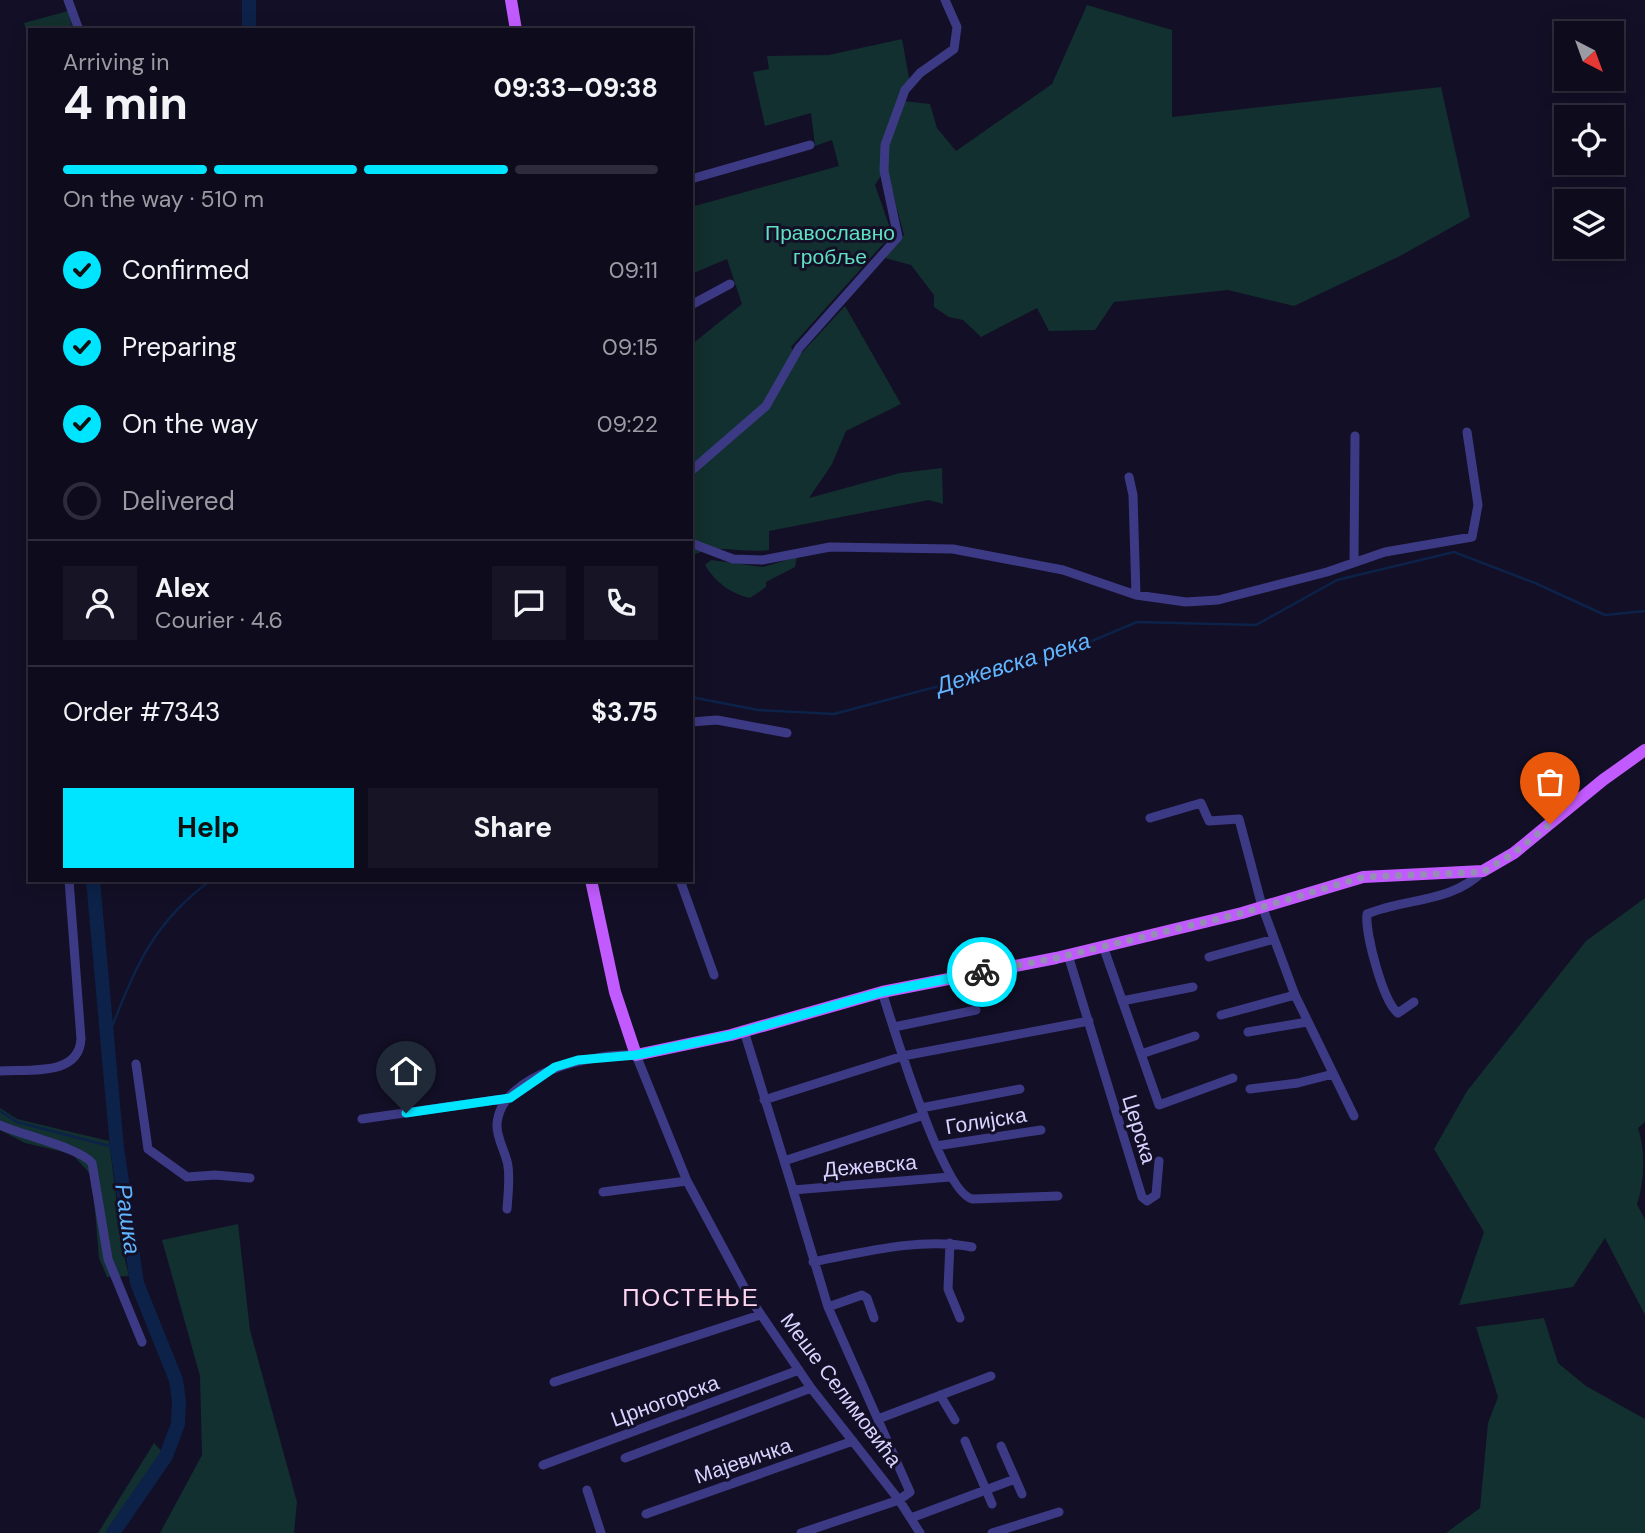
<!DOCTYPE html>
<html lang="en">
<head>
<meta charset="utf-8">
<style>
  :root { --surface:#0e0b1c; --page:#171425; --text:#f1f3f6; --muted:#9b9ba3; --line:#2e2b3b; --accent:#00e5ff }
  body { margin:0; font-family:"DM Sans",sans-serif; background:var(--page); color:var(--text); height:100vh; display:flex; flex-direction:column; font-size:26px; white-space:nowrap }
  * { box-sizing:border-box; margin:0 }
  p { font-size:23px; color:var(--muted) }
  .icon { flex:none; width:38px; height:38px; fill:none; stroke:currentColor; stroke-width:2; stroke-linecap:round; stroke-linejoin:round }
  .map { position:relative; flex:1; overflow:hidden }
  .sheet { position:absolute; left:28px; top:28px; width:665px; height:854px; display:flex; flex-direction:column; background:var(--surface); border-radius:0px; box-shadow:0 4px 18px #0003,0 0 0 2px var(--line) }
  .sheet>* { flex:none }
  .needle { width:46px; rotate:139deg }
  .buttons { position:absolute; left:1554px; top:21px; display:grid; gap:14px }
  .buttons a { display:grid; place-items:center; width:70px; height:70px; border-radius:0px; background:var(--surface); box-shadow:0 4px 18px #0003,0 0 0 2px var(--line); font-size:35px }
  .pin { position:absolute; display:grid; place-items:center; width:60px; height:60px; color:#fff; margin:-72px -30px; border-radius:50% 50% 50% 0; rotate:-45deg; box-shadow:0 0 7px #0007 }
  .pin .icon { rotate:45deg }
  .courier { position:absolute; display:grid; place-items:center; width:70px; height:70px; margin:-35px; border:5px solid #00e5ff; border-radius:50%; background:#fff; color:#222; box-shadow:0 2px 9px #0007 }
  .overview em { font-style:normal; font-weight:700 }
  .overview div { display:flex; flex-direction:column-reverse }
  .overview { display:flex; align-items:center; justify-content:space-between; height:119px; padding:0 35px }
  h1 { font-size:46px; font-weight:700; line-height:52px }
  .bar { display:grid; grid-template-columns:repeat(4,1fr); gap:10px 7px; align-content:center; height:84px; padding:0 35px }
  .bar i { height:9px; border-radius:5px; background:var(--line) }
  .bar .current { background:var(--accent) }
  .bar p { grid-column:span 4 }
  .line { display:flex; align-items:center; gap:18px; padding:0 35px; border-top:2px solid var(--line) }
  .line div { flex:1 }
  .round { display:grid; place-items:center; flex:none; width:74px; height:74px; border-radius:0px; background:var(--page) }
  ol { padding:0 35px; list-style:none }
  li { display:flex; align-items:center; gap:21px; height:77px }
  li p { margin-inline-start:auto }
  li .icon { padding:7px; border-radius:50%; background:var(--accent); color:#111; stroke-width:4 }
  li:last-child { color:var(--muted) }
  li i { width:38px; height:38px; border:4px solid var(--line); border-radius:50% }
  .cta { display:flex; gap:14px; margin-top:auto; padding:14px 35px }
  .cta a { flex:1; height:80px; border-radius:0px; background:var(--accent); color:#111; font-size:28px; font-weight:700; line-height:80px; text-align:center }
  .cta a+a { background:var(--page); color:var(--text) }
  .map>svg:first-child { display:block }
  .green { fill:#12302f }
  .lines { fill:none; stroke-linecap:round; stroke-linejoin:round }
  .stream { stroke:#0c2248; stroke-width:2.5 }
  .river { stroke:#0c2248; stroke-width:14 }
  .minor { stroke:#3d3a85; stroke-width:9 }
  .major { stroke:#c25bff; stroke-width:12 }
  .done { stroke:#948fb3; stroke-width:7; stroke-dasharray:0 12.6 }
  .route { stroke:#00e5ff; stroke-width:9 }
  .labels { text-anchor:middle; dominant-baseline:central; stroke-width:6; stroke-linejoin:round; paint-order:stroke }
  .park-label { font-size:21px; fill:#5fe0c0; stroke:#130f26 }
  .street-label { font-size:21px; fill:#d9d4ff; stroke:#130f26 }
  .water-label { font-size:23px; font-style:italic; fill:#62b6ff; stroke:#130f26 }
  .quarter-label { font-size:24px; letter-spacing:2px; fill:#ffd6f0; stroke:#130f26 }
</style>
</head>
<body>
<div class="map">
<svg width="1645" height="1533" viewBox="0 0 1645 1533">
  <rect width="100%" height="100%" fill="#130f26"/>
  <path class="green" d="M1087 5 1172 30V117L1441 87 1470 217 1400 256 1294 306 1228 290 1114 302 1095 330 1049 331 1037 308 981 337 963 320 949 317 934 307V295L911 265 885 258 904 235 887 171 888 149 903 101 930 104 937 128 956 151 1052 84Z
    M68 11 73 30H30V43L24 23Z
    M902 39 910 83 885 148 884 171 875 185 892 234 791 347 797 358 845 306 901 404 846 431 832 464 809 498 900 473 942 468 943 504 929 500 769 531V550C737 554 721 542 691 556V345L742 304 727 259 691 274V207L839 166 832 140 815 146 811 113 765 126 753 72 769 69 767 56 829 55Z
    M797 557 795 567 766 582V587L750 598C731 594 715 582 705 565L711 560 763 567Z
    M1645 898V1122L1638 1128C1645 1148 1645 1182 1637 1204L1645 1220V1315L1605 1238 1573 1287 1459 1305 1484 1232 1434 1149 1467 1091 1586 941Z
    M0 1108 17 1119 109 1141 123 1251 129 1276 107 1277 99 1258 92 1176 72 1154 25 1143 0 1130Z
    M238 1224 250 1330 297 1502 294 1533H160L202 1455 200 1376 162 1240Z
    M1544 1318 1558 1363 1586 1386 1645 1419V1533H1446L1480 1508 1488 1423 1498 1397 1476 1327Z
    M154 1443 166 1456 113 1533H98Z"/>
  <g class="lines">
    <path class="stream" d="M691 697 758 710 834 714 1063 653 1137 622 1256 625 1337 580 1454 552 1535 583 1605 615 1645 611
      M107 1039C135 970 149 926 211 880
      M0 1111 17 1122 117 1148"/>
    <path class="river" d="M249 0V30
      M93 880 117 1148 137 1283 176 1380 179 1401 178 1424 166 1456 113 1533"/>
    <path class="minor" d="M68 0 79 30
      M691 179 810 145
      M691 305 730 284
      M691 471 766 406 799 348 898 237 884 171 885 145 905 90 920 73 954 49 957 27 945 0
      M1129 477 1133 495 1136 595
      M691 543 733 559 762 560 830 547 953 549 1063 570 1136 595 1186 602 1218 600 1327 572 1385 552 1472 537 1478 505 1467 432
      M1354 561 1355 436
      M691 722 717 720 787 733
      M1150 818 1201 803 1209 821 1239 819 1262 906 1295 995 1354 1116
      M680 880 714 975
      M1103 946 1159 1105 1233 1078
      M1068 955 1142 1197 1147 1201 1156 1195 1159 1161
      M1209 957 1274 939
      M882 992C893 1025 943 1196 973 1199L1058 1196
      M1122 1001 1193 987
      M1414 1002 1398 1013C1383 1002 1365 933 1367 914 1405 898 1452 903 1483 871
      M1221 1015 1295 995
      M894 1027 976 1010
      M744 1031 793 1190 950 1177
      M1248 1032 1307 1022
      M1141 1054 1195 1036
      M136 1064 148 1149 187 1177 215 1175 250 1178
      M0 1071C28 1069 79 1077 81 1039L69 880
      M1250 1089 1298 1083 1333 1074
      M764 1100 903 1056 1089 1021
      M921 1108 1020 1089
      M362 1119 510 1098
      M0 1125C22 1135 80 1148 92 1163L108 1259 142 1342
      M936 1146 1041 1130
      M784 1161 924 1115
      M793 1190 828 1307 910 1492 899 1500 801 1533
      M603 1192 687 1181
      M507 1209C508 1194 510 1180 508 1166 506 1152 496 1138 497 1124 501 1072 596 1053 636 1055L687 1181 751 1300 811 1388 899 1500 920 1533
      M950 1243 948 1289 960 1318
      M813 1262C864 1252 921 1237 972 1247
      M828 1307 862 1295 867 1298 874 1318
      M554 1382 760 1315
      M940 1395 955 1420
      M878 1419 991 1376
      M965 1441 992 1504
      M1001 1446 1022 1494
      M625 1458 811 1388
      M543 1465 799 1370
      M587 1490 601 1533
      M646 1514 853 1441
      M911 1518 1015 1479
      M992 1533 1059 1512"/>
    <path class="major" d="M511 0 516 30
      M591 880 615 992 636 1055 731 1035 882 992 1056 958 1242 913 1363 877 1483 871 1514 853 1603 780 1645 750"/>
  </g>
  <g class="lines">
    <path class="done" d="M982 972 1056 958 1242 913 1363 877 1483 872 1514 853 1550 824"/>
    <path class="route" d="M406 1113 510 1098 555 1067 578 1060 636 1055 731 1035 882 992 982 972"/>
  </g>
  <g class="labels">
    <g class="park-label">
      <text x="830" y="233">Православно<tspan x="830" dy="24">гробље</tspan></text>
    </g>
    <g class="street-label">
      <text transform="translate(986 1121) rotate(-9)">Голијска</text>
      <text transform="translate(1139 1129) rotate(73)">Церска</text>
      <text transform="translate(870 1166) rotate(-5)">Дежевска</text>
      <text transform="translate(841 1390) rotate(53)">Меше Селимовића</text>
      <text transform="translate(665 1401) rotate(-20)">Црногорска</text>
      <text transform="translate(743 1461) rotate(-19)">Мајевичка</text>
    </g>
    <g class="water-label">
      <text transform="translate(1013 663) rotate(-17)">Дежевска река</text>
      <text transform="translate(128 1219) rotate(82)">Рашка</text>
    </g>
    <g class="quarter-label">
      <text x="691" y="1297">ПОСТЕЊЕ</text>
    </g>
  </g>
</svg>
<div class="buttons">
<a><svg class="needle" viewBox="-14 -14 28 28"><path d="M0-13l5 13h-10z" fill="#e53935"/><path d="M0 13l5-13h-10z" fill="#9b9ba3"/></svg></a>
<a><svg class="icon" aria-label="locate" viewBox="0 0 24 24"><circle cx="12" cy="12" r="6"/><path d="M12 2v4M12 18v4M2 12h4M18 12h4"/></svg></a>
<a><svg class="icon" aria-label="layers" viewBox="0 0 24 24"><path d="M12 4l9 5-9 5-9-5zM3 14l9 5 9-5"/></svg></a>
</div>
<div class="pin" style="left:1550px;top:824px;background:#ea580c"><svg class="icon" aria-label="bag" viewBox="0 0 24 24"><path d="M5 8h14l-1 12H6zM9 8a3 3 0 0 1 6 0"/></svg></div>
<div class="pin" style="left:406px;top:1113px;background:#1f2937"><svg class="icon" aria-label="home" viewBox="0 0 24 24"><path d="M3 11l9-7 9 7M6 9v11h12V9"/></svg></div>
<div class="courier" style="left:982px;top:972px"><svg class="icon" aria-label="bike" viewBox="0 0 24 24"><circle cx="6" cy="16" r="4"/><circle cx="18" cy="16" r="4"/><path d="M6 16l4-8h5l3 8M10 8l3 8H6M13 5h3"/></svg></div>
<section class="sheet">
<div class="overview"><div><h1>4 min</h1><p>Arriving in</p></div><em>09:33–09:38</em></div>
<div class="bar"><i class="current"></i><i class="current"></i><i class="current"></i><i></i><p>On the way · 510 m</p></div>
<ol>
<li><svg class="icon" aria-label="check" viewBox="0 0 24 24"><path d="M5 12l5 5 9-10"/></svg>Confirmed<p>09:11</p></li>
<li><svg class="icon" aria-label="check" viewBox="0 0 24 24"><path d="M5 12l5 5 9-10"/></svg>Preparing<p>09:15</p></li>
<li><svg class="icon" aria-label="check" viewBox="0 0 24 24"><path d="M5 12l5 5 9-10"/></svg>On the way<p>09:22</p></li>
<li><i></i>Delivered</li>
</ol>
<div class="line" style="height:126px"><a class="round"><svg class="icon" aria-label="person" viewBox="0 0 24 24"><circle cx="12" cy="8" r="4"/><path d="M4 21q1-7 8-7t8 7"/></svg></a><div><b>Alex</b><p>Courier · 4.6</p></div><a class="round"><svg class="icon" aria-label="chat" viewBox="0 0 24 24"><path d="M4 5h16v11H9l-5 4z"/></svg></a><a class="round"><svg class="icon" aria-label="phone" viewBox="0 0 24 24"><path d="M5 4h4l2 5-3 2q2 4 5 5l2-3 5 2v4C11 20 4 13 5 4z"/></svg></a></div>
<div class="line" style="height:91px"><div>Order #7343</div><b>$3.75</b></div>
<div class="cta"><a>Help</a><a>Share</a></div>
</section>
</div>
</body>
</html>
